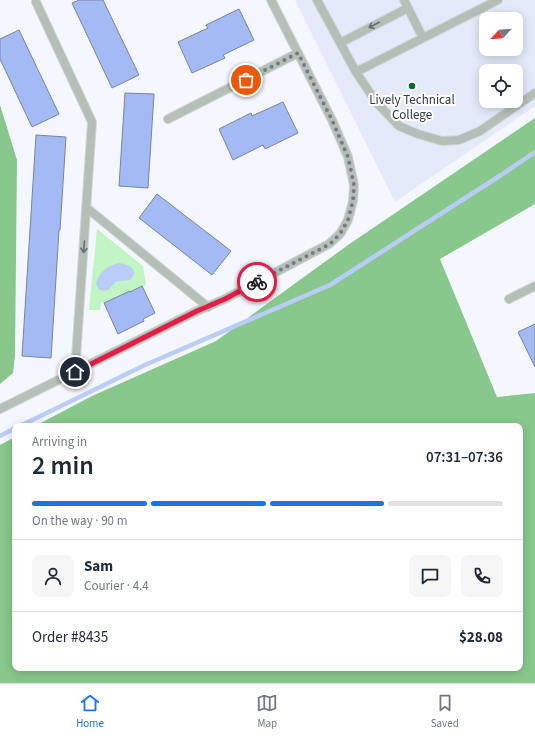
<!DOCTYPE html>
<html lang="en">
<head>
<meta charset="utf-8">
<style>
  :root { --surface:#fff; --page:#f6f6f7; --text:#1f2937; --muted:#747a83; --line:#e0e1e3; --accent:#1a73e8 }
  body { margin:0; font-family:"Source Sans 3",sans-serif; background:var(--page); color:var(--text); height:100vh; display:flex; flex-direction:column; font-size:15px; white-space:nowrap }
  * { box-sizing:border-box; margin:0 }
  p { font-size:13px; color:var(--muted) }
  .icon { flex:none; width:22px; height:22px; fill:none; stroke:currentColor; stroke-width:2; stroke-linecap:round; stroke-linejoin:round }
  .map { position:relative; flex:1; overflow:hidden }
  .sheet { position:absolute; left:12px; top:423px; width:511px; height:248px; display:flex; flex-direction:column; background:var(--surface); border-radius:8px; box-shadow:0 2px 10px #0003 }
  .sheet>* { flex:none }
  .needle { width:26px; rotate:244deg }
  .buttons { position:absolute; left:479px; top:12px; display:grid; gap:8px }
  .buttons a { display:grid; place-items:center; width:44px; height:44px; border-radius:8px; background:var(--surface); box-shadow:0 2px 10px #0003; font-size:20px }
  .pin { position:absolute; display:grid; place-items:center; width:34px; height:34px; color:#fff; margin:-17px; border:2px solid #fff; border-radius:50%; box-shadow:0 1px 4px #0007 }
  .courier { position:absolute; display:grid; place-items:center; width:40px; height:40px; margin:-20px; border:3px solid #e11d48; border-radius:50%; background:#fff; color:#222; box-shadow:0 1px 5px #0007 }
  .summary em { font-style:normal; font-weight:600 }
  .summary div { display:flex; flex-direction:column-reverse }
  .summary { display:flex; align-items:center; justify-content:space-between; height:68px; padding:0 20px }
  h1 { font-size:26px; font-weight:600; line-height:30px }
  .bar { display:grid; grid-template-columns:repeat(4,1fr); gap:6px 4px; align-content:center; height:48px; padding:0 20px }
  .bar i { height:5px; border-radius:3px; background:var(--line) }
  .bar .selected { background:var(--accent) }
  .bar p { grid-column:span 4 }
  .line { display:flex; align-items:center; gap:10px; padding:0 20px; border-top:1px solid var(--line) }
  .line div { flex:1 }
  .round { display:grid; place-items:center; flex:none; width:42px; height:42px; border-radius:8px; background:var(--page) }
  .menu { display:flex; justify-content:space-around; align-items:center; height:56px; border-top:1px solid var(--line); background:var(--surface); font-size:11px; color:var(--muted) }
  .menu a { display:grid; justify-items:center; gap:2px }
  .menu .selected { color:var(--accent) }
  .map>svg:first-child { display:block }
  .built { fill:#e4eafa; fill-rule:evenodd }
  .green { fill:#c1f5c3 }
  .forest { fill:#88c88c }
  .water { fill:#baccf8 }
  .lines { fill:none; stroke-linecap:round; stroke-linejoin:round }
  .stream { stroke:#baccf8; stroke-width:4.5 }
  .building { fill:#a4baf4; stroke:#7984a1 }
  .lane-casing { stroke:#d2d4dc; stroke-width:10 }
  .lane { stroke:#b4c0b5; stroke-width:8 }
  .oneway { stroke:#666e71 }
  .done { stroke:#767a84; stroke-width:4; stroke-dasharray:0 7.2 }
  .route { stroke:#e11d48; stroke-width:5 }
  .poi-dot { fill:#006e20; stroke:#fff; stroke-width:1.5 }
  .labels { text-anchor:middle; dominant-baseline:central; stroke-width:4; stroke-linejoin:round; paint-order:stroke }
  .poi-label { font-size:13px; fill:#323743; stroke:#fff }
</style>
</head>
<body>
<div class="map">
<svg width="535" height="683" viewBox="0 0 535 683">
  <rect width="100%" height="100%" fill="#f5f7fe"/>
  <path class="built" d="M295 0H535V106L395 202ZM486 19H516V49H486ZM486 71H516V101H486Z"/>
  <path class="green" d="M97 229 143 266 146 285 104 303H101L100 310H89Z"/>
  <path class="forest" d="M0 105 17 160 15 356 13 373 0 384Z
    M535 118V204L440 259 497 397 535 393V683H0V445L15 437V668H520V426H35L92 396 216 341 348 245Z"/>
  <path class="water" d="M119 263C125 264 138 267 133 276 132 278 131 279 129 280 124 281 120 280 116 282 108 288 112 292 100 290L96 284C99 272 107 266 119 263Z"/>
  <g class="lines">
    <path class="stream" d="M20 426 145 365 330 285 501 175 535 152
      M0 436 15 428"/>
  </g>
  <path class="building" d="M79 0H103L139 75 112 88 72 3Z
    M239 9 254 40 223 55 225 58 192 73 178 42 208 28 206 25Z
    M19 30 59 114 32 127 0 59V39Z
    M125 93 154 94 148 188 119 186Z
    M283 102 298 133 265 149 263 145 233 160 219 129 251 113 252 116Z
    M36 135 66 137 60 230H59L51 358 22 356Z
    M157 194 231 251 212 275 139 218Z
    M142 286 155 313 143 319 144 321 118 334 104 303 130 291V292Z
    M535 324V367L518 332Z"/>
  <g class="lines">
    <defs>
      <path id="lane" d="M317 0 356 72 376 102 399 126 418 134 442 141 459 140 480 131 535 93
        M404 0 423 38
        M36 2 92 122 75 372
        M340 43 408 8
        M356 72 498 0
        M168 119 298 53
        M87 208 208 307
        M509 299 535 286
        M0 409 197 311 225 299 329 244 340 234 348 220 353 201 354 185 348 157 332 120 271 0"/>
    </defs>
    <use href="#lane" class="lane-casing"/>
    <use href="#lane" class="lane"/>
  </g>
  <defs><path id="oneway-shaft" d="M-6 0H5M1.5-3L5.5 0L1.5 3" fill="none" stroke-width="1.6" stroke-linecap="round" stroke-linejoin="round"/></defs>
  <g class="oneway">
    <use href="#oneway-shaft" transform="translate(374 25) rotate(153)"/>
    <use href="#oneway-shaft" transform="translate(84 247) rotate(94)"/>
  </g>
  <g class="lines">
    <path class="done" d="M246 80 298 53 332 120 348 157 354 185 353 201 348 220 340 234 330 244 257 282"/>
    <path class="route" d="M75 372 197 311 225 299 257 282"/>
  </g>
  <circle class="poi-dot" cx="412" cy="86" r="4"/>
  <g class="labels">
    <g class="poi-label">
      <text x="412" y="100">Lively Technical<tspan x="412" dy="15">College</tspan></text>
    </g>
  </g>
</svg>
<div class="buttons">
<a><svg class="needle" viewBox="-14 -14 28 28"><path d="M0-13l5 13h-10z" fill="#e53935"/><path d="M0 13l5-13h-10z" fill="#747a83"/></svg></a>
<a><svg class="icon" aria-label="locate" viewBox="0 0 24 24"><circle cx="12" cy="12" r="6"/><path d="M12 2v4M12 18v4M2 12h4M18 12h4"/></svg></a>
</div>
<div class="pin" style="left:246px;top:80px;background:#ea580c"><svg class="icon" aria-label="bag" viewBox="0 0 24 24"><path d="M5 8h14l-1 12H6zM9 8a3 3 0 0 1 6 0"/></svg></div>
<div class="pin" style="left:75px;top:372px;background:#1f2937"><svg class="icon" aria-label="home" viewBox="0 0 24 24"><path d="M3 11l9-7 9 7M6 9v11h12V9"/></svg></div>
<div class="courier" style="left:257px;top:282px"><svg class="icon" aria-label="bike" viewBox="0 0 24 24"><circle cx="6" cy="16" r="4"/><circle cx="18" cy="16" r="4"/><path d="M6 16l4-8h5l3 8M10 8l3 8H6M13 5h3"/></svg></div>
<section class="sheet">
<div class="summary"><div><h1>2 min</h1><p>Arriving in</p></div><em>07:31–07:36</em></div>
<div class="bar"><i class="selected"></i><i class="selected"></i><i class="selected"></i><i></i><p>On the way · 90 m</p></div>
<div class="line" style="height:72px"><a class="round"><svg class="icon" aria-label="person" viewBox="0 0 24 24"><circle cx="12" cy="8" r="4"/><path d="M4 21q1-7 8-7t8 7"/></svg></a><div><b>Sam</b><p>Courier · 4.4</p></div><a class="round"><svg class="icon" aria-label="chat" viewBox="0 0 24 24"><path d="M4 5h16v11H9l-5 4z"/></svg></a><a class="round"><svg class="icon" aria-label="phone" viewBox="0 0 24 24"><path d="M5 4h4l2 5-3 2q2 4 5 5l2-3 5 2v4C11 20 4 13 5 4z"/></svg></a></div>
<div class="line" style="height:52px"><div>Order #8435</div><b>$28.08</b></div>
</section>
</div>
<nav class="menu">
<a class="selected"><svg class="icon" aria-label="home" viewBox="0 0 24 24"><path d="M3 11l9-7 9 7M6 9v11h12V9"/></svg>Home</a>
<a><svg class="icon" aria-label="map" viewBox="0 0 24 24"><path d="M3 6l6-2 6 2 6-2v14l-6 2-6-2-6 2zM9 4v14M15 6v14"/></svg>Map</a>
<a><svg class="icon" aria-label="saved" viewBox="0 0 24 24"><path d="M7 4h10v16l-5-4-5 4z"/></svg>Saved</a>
</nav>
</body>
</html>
